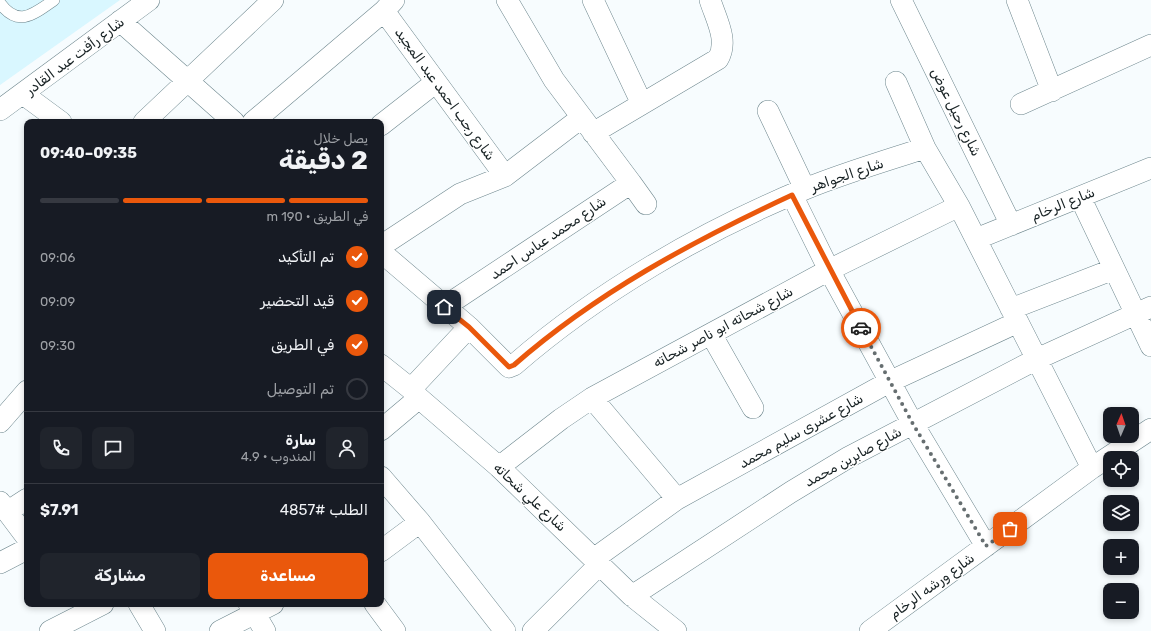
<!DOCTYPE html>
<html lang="ar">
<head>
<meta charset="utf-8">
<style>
  :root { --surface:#171b24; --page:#20242c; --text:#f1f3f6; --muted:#9ea1a6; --line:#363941; --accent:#ea580c }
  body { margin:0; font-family:Rubik,Cairo,sans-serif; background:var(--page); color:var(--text); direction:rtl; height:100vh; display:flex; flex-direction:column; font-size:15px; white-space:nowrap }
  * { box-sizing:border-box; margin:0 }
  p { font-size:13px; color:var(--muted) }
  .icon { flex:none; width:22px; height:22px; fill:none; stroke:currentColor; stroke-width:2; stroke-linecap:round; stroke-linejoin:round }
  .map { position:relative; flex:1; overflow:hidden; direction:ltr }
  .side { position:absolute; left:24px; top:119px; width:360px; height:488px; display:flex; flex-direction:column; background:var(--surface); border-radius:8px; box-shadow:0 2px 6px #0003; direction:rtl }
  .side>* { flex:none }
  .needle { width:26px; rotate:2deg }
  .buttons { position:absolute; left:1103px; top:407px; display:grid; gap:8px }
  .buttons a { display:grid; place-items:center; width:36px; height:36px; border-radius:8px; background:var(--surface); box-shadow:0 2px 6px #0003; font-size:20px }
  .pin { position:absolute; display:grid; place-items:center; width:34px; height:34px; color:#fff; margin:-17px; border-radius:8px; box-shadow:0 2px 6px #0006 }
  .courier { position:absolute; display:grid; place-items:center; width:40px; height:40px; margin:-20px; border:3px solid #ea580c; border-radius:50%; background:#fff; color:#222; box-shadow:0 1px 5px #0007 }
  .summary em { font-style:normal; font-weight:700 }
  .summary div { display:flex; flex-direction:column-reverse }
  .summary { display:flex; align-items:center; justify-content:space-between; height:68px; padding:0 16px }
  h1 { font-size:26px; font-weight:700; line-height:30px }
  .bar { display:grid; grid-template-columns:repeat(4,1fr); gap:6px 4px; align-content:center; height:48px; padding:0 16px }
  .bar i { height:5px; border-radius:3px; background:var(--line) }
  .bar .on { background:var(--accent) }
  .bar p { grid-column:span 4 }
  .line { display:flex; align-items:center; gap:10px; padding:0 16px; border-top:1px solid var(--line) }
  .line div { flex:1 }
  .round { display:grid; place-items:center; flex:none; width:42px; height:42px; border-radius:8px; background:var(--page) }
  ol { padding:0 16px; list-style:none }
  li { display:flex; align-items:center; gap:12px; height:44px }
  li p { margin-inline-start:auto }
  li .icon { padding:4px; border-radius:50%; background:var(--accent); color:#fff; stroke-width:4 }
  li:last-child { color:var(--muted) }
  li i { width:22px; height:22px; border:2px solid var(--line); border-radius:50% }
  .cta { display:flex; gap:8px; margin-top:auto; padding:8px 16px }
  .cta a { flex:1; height:46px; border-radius:8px; background:var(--accent); color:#fff; font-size:16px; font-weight:700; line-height:46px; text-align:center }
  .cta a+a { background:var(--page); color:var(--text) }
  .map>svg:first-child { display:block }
  .built { fill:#d9f7ff }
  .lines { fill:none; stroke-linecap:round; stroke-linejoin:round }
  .lane-casing { stroke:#6e878e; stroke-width:12 }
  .street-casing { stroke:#6e878e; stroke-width:22 }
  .lane { stroke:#fff; stroke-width:11 }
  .street { stroke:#fff; stroke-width:21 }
  .done { stroke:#666e70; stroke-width:4; stroke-dasharray:0 7.2 }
  .route { stroke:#ea580c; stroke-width:5 }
  .labels { text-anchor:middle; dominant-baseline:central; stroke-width:3; stroke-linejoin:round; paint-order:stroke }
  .street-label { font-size:14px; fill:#182224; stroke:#fff }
</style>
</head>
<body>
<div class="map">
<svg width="1151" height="631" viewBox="0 0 1151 631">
  <rect width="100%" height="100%" fill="#f7fcfe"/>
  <path class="built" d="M0 0H120L0 85Z"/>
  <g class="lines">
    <defs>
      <path id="lane" d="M0 3C18 28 34 14 54 0"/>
      <path id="street" d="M507 0 554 80 631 183
        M593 0 642 104
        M901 0 1011 225
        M1017 0 1052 91
        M384 11 505 176
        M120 21 234 122
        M896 82 925 148 959 206 1092 468
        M23 94 61 122
        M1021 104 1151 45
        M0 110 149 0
        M768 111 805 189
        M144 122 273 0
        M253 122 384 11 394 0
        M381 125 436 82
        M593 133 718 59C729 41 716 19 710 0
        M792 195 829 270 913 424 986 546
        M1080 197 1151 346
        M976 239 1151 168
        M381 246 460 194 505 176 581 118
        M381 252 469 327 509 367 514 365C598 292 703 231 805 189 844 173 885 161 925 148
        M444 307 631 183 646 204
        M1011 309 1114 269
        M711 334 753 408
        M381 365 411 389 419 398 499 467 632 596 676 631
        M411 389 469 327
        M592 398 677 499
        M0 422 27 391
        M381 430 419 398
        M499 467 561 419 592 398 829 270 959 206
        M381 477 420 522 505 631
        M0 502 27 538
        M7 512 27 499
        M381 551 420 522
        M595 558 677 499 889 382 1018 322
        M0 563 27 549
        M632 596 791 492 849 457 1037 359 1151 307
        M139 604 155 631
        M249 604 265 631
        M375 604 395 631
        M50 631 103 604
        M220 631 273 604
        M533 631 600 564
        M870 631 1092 468 1151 429"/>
    </defs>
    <use href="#lane" class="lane-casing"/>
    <use href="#street" class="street-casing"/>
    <use href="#lane" class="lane"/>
    <use href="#street" class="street"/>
  </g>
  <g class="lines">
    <path class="done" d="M861 328 913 424 986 546 1010 529"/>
    <path class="route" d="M444 307 469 327 509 367 514 365C596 293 693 241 792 195L861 328"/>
  </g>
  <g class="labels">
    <g class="street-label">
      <text transform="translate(75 56) rotate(-37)">شارع رأفت عبد القادر</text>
      <text transform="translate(445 94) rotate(54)">شارع رجب احمد عبد المجيد</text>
      <text transform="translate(956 112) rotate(64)">شارع رحيل عوض</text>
      <text transform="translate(847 175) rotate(-19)">شارع الجواهر</text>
      <text transform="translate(1063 204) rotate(-22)">شارع الرخام</text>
      <text transform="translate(548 238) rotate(-34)">شارع محمد عباس احمد</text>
      <text transform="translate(723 327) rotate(-28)">شارع شحاته ابو ناصر شحاته</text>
      <text transform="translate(801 431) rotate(-29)">شارع عشرى سليم محمد</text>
      <text transform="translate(853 457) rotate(-29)">شارع صابرين محمد</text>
      <text transform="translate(530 497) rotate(43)">شارع علي شحاته</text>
      <text transform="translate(932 586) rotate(-36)">شارع ورشه الرخام</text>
    </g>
  </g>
</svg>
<div class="buttons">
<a><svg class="needle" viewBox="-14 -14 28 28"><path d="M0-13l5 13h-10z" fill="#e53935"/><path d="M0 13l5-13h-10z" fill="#9ea1a6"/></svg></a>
<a><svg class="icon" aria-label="locate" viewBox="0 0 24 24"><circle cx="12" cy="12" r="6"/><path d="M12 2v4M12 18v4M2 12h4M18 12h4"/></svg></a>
<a><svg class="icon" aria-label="layers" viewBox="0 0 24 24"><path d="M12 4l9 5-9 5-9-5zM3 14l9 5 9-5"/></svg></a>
<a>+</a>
<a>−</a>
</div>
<div class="pin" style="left:1010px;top:529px;background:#ea580c"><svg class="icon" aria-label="bag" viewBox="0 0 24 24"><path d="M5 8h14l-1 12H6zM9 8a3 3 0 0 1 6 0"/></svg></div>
<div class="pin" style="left:444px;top:307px;background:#1f2937"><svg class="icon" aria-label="home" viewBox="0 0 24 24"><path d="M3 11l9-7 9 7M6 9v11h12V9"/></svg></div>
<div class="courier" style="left:861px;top:328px"><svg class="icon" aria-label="car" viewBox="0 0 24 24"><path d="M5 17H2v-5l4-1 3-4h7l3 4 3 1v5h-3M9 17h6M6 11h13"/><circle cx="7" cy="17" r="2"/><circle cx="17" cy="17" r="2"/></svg></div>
<section class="side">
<div class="summary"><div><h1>2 دقيقة</h1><p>يصل خلال</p></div><em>09:35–09:40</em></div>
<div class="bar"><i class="on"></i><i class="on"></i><i class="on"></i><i></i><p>في الطريق · 190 m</p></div>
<ol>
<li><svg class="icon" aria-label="check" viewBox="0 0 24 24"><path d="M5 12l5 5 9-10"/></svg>تم التأكيد<p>09:06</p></li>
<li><svg class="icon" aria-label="check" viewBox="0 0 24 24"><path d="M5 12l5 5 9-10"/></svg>قيد التحضير<p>09:09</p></li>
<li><svg class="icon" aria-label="check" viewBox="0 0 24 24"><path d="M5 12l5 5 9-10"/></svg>في الطريق<p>09:30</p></li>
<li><i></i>تم التوصيل</li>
</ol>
<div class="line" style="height:72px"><a class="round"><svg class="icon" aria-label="person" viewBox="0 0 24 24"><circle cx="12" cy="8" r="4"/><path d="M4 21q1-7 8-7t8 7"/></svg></a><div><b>سارة</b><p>المندوب · 4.9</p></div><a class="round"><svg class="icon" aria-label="chat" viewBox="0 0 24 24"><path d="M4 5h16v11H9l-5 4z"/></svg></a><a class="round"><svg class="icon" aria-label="phone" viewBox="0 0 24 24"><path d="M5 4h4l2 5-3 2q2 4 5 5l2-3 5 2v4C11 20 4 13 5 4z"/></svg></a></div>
<div class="line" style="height:52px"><div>الطلب #4857</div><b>$7.91</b></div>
<div class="cta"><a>مساعدة</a><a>مشاركة</a></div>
</section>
</div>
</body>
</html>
